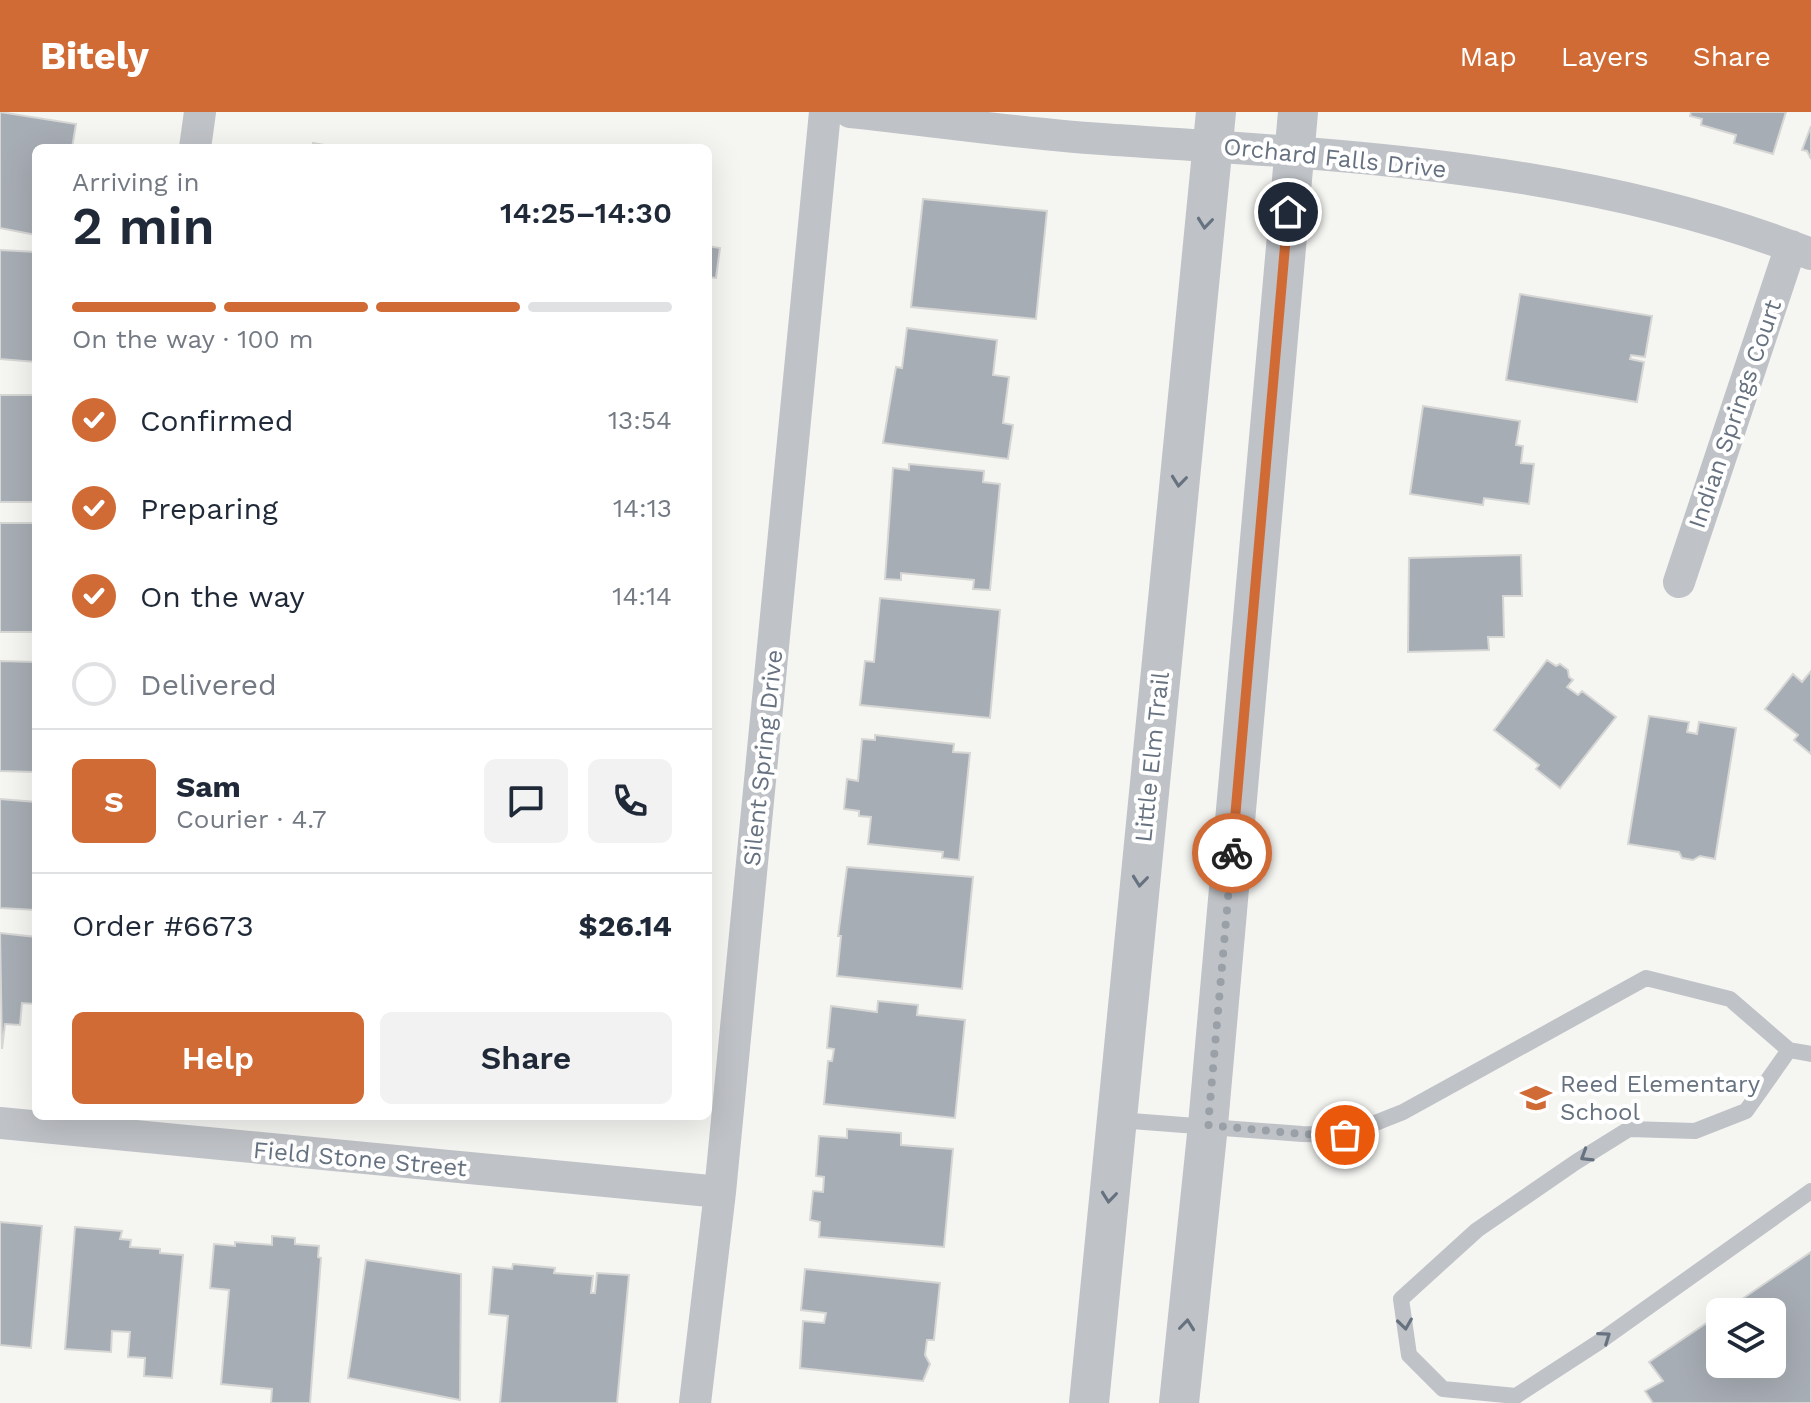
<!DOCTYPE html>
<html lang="en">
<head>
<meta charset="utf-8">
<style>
  :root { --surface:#fff; --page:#f2f2f3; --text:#1f2937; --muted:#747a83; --line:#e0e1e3; --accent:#d16b36 }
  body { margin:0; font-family:"Work Sans",sans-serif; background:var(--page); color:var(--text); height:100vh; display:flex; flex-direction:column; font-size:30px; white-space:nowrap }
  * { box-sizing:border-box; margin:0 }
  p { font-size:26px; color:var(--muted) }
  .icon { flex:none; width:44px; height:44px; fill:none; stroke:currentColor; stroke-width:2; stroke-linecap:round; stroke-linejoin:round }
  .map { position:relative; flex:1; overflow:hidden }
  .side { position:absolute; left:32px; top:32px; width:680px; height:976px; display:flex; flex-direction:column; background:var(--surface); border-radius:12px; box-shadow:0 8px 32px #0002 }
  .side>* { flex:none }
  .fabs { position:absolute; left:1706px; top:1186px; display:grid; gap:16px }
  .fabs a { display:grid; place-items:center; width:80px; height:80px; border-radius:12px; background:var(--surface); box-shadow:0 8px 32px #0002; font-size:40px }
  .pin { position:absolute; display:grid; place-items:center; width:68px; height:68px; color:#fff; margin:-34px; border:4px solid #fff; border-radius:50%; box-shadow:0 2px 8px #0007 }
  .courier { position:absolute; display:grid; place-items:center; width:80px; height:80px; margin:-40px; border:6px solid #d16b36; border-radius:50%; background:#fff; color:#222; box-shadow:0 2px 10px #0007 }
  .summary em { font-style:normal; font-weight:600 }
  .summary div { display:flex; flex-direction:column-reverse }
  .summary { display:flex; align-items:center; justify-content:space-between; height:136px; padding:0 40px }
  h1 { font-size:52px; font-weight:600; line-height:60px }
  .bar { display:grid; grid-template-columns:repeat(4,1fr); gap:12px 8px; align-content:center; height:96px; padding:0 40px }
  .bar i { height:10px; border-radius:6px; background:var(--line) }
  .bar .current { background:var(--accent) }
  .bar p { grid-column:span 4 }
  .line { display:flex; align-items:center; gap:20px; padding:0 40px; border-top:2px solid var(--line) }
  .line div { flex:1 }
  .round { display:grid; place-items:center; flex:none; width:84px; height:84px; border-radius:12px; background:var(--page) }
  ol { padding:0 40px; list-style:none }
  li { display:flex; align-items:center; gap:24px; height:88px }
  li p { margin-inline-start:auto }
  li .icon { padding:8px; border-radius:50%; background:var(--accent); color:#fff; stroke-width:4 }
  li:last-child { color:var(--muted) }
  li i { width:44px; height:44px; border:4px solid var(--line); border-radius:50% }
  .action { display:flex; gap:16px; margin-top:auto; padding:16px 40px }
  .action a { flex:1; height:92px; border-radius:12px; background:var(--accent); color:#fff; font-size:32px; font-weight:600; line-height:92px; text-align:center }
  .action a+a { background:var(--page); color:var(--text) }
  header { display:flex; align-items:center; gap:48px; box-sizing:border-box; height:112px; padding:0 40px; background:var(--accent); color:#fff }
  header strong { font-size:38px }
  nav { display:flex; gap:44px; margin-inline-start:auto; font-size:28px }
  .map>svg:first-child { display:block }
  .building { fill:#a7adb4; stroke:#d6d7d5; stroke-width:2 }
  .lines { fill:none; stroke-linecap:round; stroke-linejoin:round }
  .service { stroke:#bfc2c6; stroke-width:16 }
  .minor { stroke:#bfc2c6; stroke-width:32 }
  .tertiary { stroke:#bfc2c6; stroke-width:40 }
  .oneway { stroke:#677280 }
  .done { stroke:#99a0a8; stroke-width:8; stroke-dasharray:0 14.4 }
  .route { stroke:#d16b36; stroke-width:10 }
  .labels { text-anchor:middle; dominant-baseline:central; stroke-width:8; stroke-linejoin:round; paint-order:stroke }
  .street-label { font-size:24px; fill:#677280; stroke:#fff }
  .poi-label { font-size:24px; fill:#677280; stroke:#fff; text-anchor:start }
</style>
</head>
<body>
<header>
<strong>Bitely</strong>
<nav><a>Map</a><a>Layers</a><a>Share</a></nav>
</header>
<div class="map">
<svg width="1811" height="1291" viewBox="0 0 1811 1291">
  <rect width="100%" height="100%" fill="#f5f5f2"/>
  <path class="building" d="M0 0 76 12 72 36H36V123L0 116Z
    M1691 0H1786L1773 42 1734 31 1736 23 1701 13 1702 7 1690 4Z
    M1811 14V47L1807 39 1802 38Z
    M313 31 341 36H312Z
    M923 87 1047 99 1036 207 911 195Z
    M708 134 720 136 716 166 708 165Z
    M0 138 36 140V250L0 247Z
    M1520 182 1652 204 1645 245 1631 243 1630 247 1644 250 1637 290 1506 268Z
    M907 216 997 228 993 263 1009 265 1003 311 1013 313 1008 347 883 331 896 255 902 256Z
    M0 283H36V390H0Z
    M1423 294 1520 309 1516 333 1523 334 1521 351 1534 352 1529 392 1484 386 1483 393 1410 382Z
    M909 352 984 359 983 370 1000 372 990 478 973 477 974 468 901 461V468L885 467 893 356 909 358Z
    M0 411H36V520H0Z
    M1521 443 1522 484H1503L1504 525H1488L1489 538 1408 540 1409 446Z
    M880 486 1000 498 990 606 860 593 865 549 874 550Z
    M1547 548 1556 554 1560 552 1568 558 1569 565 1573 568 1567 575 1578 583 1582 579 1616 605 1560 676 1536 657 1539 653 1494 618Z
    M0 549 36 550V652H34L33 660 0 659Z
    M1811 559V642L1794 628 1798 623 1765 597 1793 562 1802 570Z
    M1649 604 1689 610 1687 620 1697 622 1699 610 1736 616 1715 747 1700 744 1693 748 1682 746 1679 740 1628 732Z
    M875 623 954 632 953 640 970 641 959 748 942 746 943 740 868 732 871 705 859 704V699L844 697 847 667 858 669 862 627 875 628Z
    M0 687 36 690V798L0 796Z
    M847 755 973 765 962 877 837 864 841 824H838Z
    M0 821 36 825 33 861 36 862V892L22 891 20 913 5 912 2 937Z
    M878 889 918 893 917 903 965 908 955 1006 824 992 828 949H832L834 937 827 936 831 894 877 900Z
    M847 1017 901 1021V1033L953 1037 944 1135 819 1125 820 1110 810 1108 813 1079 823 1080 824 1065 816 1064 819 1024 847 1026Z
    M0 1110 42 1114 31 1236 0 1233Z
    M75 1115 122 1119 120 1127 131 1128 130 1135 160 1137V1141L183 1143 172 1266 144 1264 145 1246 128 1245 130 1220 112 1219 111 1240 65 1237Z
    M272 1124 295 1126V1132L319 1134 318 1145 321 1146 310 1291H271L272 1277 221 1272 229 1178 210 1176 214 1132 235 1134V1130L272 1133Z
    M1811 1140V1291H1653L1645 1279 1663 1269 1649 1250 1720 1202V1252H1772V1200H1723Z
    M366 1148 461 1162 460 1288 348 1266Z
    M513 1152 555 1156 554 1161 593 1164 591 1181H595L597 1161 629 1163 617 1291H500L508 1204 489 1202 493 1155 512 1157Z
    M805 1157 940 1171 934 1228H927L925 1243 930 1252 923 1269 800 1256 803 1209 824 1211 826 1201 801 1198Z"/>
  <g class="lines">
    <path class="service" d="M1789 938 1746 999 1695 1019 1629 1017 1576 1050 1477 1118 1401 1187 1409 1243 1443 1277 1516 1284 1599 1230 1811 1079
      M1118 1008 1302 1022 1345 1023 1403 1000 1646 866 1730 887 1789 938 1811 942"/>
    <path class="minor" d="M850 0C938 9 1027 23 1115 28 1349 43 1590 55 1811 142
      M195 36 200 0
      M1679 470 1791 134
      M0 1011 720 1080
      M695 1291 720 1080 825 0"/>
    <path class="tertiary" d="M1089 1291 1216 0
      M1179 1291 1208 1013 1298 0"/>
  </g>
  <defs><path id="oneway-chevron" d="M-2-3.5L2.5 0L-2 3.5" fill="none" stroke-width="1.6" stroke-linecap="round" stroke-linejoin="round" transform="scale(2)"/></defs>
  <g class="oneway">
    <use href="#oneway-chevron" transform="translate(1205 111) rotate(96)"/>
    <use href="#oneway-chevron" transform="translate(1179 369) rotate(96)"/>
    <use href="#oneway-chevron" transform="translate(1140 769) rotate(96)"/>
    <use href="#oneway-chevron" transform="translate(1586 1044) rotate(148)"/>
    <use href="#oneway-chevron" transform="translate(1109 1085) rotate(96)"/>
    <use href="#oneway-chevron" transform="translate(1405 1212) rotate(82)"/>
    <use href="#oneway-chevron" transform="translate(1187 1213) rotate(-84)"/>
    <use href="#oneway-chevron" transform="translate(1605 1225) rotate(-35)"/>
  </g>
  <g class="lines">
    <path class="done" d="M1232 741 1208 1013 1302 1022 1345 1023"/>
    <path class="route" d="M1232 741 1288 100"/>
  </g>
  <defs>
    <symbol id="school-bare" viewBox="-9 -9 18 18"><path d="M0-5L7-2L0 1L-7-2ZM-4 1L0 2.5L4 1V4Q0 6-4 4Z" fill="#d16b36" stroke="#fff" stroke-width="2.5" paint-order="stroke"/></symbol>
  </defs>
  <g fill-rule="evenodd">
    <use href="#school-bare" x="1514" y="964" width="44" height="44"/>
  </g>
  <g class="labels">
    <g class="street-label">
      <text transform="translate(1335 46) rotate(6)">Orchard Falls Drive</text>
      <text transform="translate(1735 302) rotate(-71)">Indian Springs Court</text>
      <text transform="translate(1152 645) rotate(-84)">Little Elm Trail</text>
      <text transform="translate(763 646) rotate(-84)">Silent Spring Drive</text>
      <text transform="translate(360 1047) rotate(5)">Field Stone Street</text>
    </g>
    <g class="poi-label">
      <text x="1560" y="972">Reed Elementary<tspan x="1560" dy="28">School</tspan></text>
    </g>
  </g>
</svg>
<div class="fabs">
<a><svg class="icon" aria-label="layers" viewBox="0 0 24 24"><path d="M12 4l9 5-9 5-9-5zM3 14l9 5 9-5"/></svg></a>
</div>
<div class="pin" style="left:1345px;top:1023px;background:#ea580c"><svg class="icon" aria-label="bag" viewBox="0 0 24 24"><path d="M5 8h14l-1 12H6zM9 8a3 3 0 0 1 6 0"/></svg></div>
<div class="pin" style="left:1288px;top:100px;background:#1f2937"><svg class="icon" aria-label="home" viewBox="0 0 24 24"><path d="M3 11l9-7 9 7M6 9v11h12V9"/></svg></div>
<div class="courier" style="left:1232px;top:741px"><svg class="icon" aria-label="bike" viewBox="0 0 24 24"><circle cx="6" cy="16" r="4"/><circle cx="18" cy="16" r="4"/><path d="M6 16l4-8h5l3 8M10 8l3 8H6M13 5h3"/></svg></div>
<section class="side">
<div class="summary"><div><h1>2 min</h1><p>Arriving in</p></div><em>14:25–14:30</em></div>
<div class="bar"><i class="current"></i><i class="current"></i><i class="current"></i><i></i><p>On the way · 100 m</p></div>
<ol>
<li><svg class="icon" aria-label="check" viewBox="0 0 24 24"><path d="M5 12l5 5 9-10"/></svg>Confirmed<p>13:54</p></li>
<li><svg class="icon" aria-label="check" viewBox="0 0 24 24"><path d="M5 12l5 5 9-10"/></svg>Preparing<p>14:13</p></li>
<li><svg class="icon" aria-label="check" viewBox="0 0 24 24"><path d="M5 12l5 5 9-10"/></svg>On the way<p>14:14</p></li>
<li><i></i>Delivered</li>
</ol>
<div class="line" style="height:144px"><b class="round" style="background:var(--accent);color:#fff">S</b><div><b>Sam</b><p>Courier · 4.7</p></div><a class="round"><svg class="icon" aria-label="chat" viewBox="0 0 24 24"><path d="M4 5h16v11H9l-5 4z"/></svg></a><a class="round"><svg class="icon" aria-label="phone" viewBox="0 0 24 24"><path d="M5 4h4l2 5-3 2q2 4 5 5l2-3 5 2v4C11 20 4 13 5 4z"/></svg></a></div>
<div class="line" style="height:104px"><div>Order #6673</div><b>$26.14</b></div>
<div class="action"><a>Help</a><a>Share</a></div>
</section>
</div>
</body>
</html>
